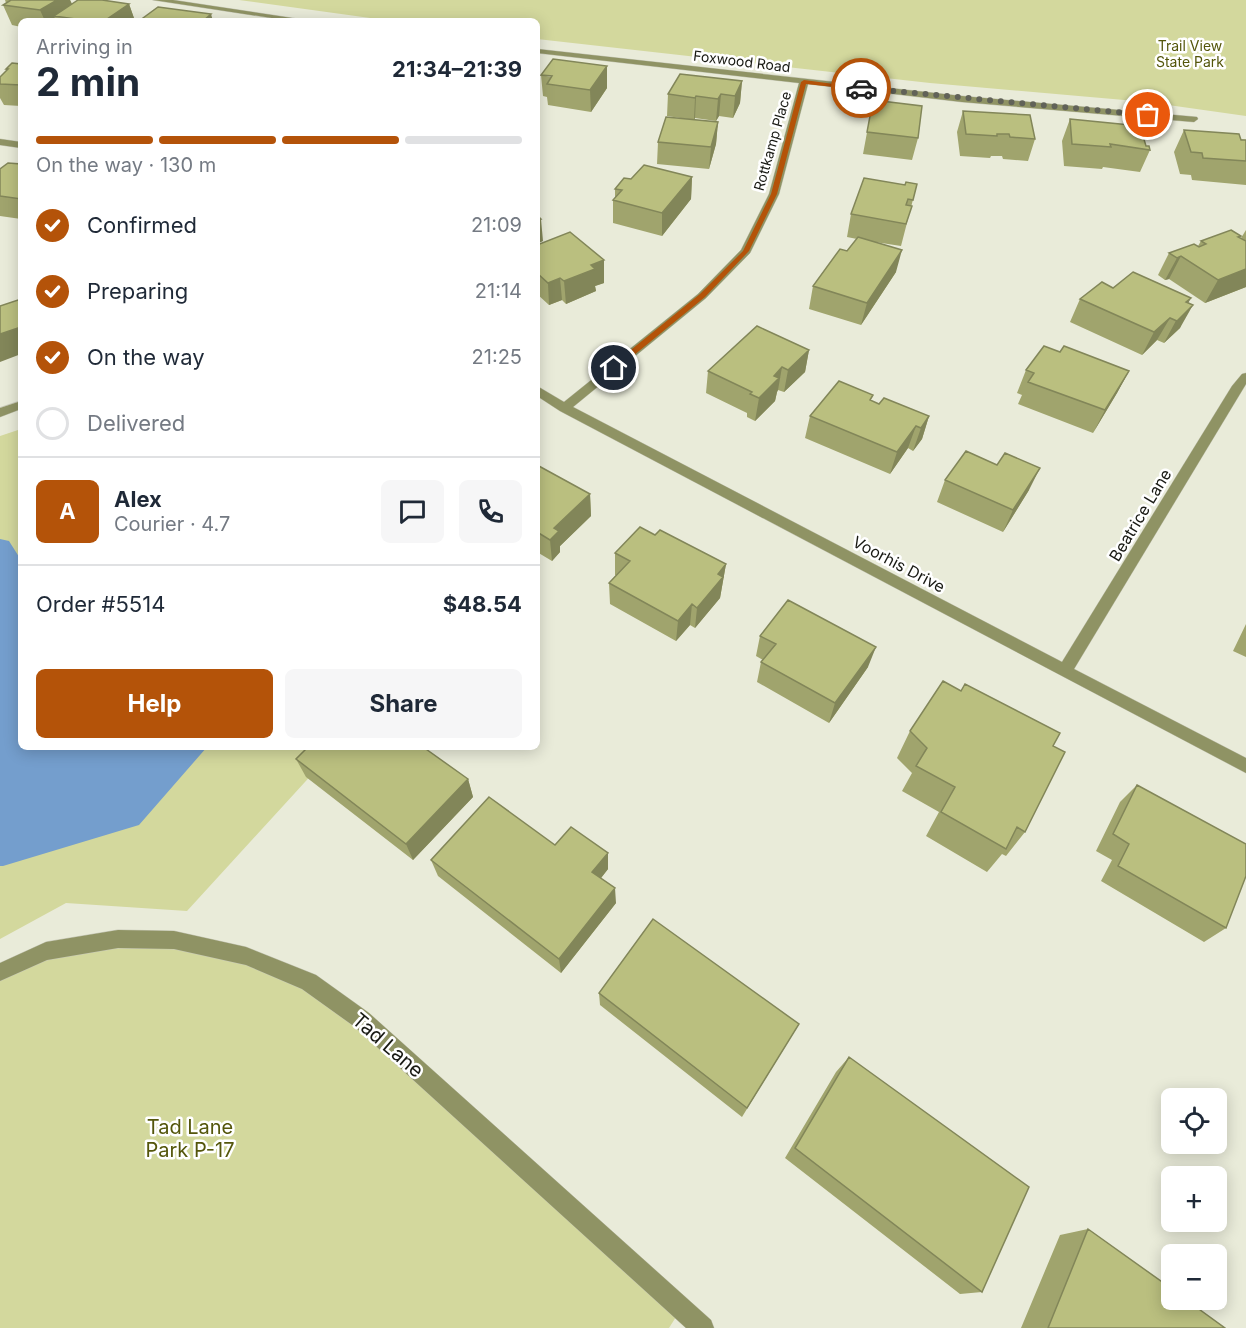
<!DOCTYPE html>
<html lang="en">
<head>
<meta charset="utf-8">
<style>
  :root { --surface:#fff; --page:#f6f6f7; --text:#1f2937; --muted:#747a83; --line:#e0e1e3; --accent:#b45309 }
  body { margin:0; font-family:Inter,sans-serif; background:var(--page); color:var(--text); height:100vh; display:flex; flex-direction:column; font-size:22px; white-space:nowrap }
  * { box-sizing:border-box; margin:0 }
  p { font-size:20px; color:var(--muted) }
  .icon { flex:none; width:33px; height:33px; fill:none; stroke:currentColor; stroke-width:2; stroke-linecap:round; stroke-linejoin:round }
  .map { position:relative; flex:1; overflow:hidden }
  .side { position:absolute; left:18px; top:18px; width:522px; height:732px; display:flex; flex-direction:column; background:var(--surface); border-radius:9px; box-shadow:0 3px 15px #0003 }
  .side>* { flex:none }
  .tools { position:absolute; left:1161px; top:1088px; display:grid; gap:12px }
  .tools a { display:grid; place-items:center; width:66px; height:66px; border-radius:9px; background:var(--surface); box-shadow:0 3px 15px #0003; font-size:30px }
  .pin { position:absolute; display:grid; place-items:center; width:51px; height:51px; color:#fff; margin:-26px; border:3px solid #fff; border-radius:50%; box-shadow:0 2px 6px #0007 }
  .courier { position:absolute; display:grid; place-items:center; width:60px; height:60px; margin:-30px; border:4px solid #b45309; border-radius:50%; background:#fff; color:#222; box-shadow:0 2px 8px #0007 }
  .headline em { font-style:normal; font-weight:700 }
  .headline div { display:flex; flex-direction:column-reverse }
  .headline { display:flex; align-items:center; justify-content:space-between; height:102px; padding:0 18px }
  h1 { font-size:39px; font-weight:700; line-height:45px }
  .bar { display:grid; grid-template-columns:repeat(4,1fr); gap:9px 6px; align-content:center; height:72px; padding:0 18px }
  .bar i { height:8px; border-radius:4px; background:var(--line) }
  .bar .selected { background:var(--accent) }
  .bar p { grid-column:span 4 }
  .line { display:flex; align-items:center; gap:15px; padding:0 18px; border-top:2px solid var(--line) }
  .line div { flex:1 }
  .round { display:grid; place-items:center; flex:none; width:63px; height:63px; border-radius:9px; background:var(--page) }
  ol { padding:0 18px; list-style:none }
  li { display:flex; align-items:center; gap:18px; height:66px }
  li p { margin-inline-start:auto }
  li .icon { padding:6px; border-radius:50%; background:var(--accent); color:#fff; stroke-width:4 }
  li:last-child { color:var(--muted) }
  li i { width:33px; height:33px; border:3px solid var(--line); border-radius:50% }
  .primary-button { display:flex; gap:12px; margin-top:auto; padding:12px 18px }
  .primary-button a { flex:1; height:69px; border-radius:9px; background:var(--accent); color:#fff; font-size:24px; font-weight:700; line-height:69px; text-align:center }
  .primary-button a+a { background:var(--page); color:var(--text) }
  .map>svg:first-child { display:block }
  .green { fill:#d3d89d }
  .water { fill:#749ecd }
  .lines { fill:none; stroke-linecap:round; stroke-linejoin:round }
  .minor-casing { stroke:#c8c9b9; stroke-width:1 }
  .minor { fill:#8f9364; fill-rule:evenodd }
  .wall { fill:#a0a46d }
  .shaded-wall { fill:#828659 }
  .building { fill:#babf7f; stroke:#828659; stroke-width:1.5 }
  .route { fill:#b45309 }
  .done { stroke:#616258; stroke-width:6; stroke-dasharray:0 10.8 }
  .labels { text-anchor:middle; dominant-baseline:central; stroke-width:5; stroke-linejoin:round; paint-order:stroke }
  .far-park-label { font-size:14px; fill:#54560b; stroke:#fff }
  .far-street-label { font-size:14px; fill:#181913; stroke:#fff }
  .street-label { font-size:16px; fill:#181913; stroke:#fff }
  .near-street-label { font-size:20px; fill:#181913; stroke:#fff }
  .near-park-label { font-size:20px; fill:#54560b; stroke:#fff }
</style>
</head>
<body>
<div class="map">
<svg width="1246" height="1328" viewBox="0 0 1246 1328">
  <rect width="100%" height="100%" fill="#e9ebd9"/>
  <path class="green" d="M239 0H1246V116L1147 102 930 83 537 39V21H392Z
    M21 429V747H337L187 911 66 903 0 939V436Z
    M174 940 309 982 681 1309 669 1328H0V972L46 951Z"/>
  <path class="water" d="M0 539 9 541 21 560V747H207L139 825 3 866H0Z"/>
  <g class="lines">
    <defs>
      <path id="minor" d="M153 0H173L312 21H291Z
        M537 49 962 96 1197 117 1198 119 1194 122 962 102 808 84 779 194 750 253 706 298 573 407 1062 662 1232 386 1242 374 1246 373V384L1074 669 1246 758V773L560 411 537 396V386L564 402 698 294 741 250 769 194 799 83 537 53Z
        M0 139 21 142V148L0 145Z
        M21 401V409L0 417V408Z
        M118 930 174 931 246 947 316 975 369 1013 711 1320 714 1328H686L355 1027 302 989 246 965 174 949 118 948 47 960 0 981V963L46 942Z"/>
    </defs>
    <use href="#minor" class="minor-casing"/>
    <use href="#minor" class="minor"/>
  </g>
  <path class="wall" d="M5 0H70L72 4H129L135 21H21V27L12 25 3 5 6 3Z
    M21 64V106L4 105 0 98V84L7 70 6 69Z
    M541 75 607 88 591 112 548 105 547 97 543 96Z
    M742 81 740 103 733 118 719 116 716 121 695 118 694 120 667 116 668 94Z
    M873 100 918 138 912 160 863 154Z
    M963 111 1035 139 1028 161 1003 159 1002 156H991L990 158 960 156 957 132Z
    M1070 119 1146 146 1150 150 1140 172 1103 167 1102 169 1064 166 1062 141Z
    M718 122 716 144 709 169 657 164 658 142Z
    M1184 130 1246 140V185L1192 180 1191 175 1180 174 1174 152Z
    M21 164V219L0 216V169Z
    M692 177 691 199 662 236 613 223V200L615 198V189L631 179Z
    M917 184 901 246 875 242 896 272 861 325 809 309 813 286 847 251 857 239 847 237 851 214 905 185Z
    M1246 230V287L1205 303 1169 279 1165 280 1158 275 1169 253 1198 246 1201 241 1240 237 1241 238Z
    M537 245 604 283 595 286 596 291 566 304 562 300 549 305 537 294Z
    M1113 288 1188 303 1180 328 1164 343 1157 340 1142 355 1070 322 1080 299Z
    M809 350 805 372 784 392 778 390 777 392 775 401 755 421 747 417V413L706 393 708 371Z
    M1026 370 1129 371 1117 393 1093 433 1018 404 1022 395 1017 393Z
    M872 401 879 404 929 416 922 439 913 451 908 448 890 474 805 438 810 416Z
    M537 465 590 494 591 516 560 546V552L552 561 537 552Z
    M945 480 1029 490 1003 532 937 502Z
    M655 535 726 564 720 598 695 628 690 625 676 641 610 604 609 583 616 575H615V553Z
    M1246 624V657L1233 651Z
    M760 636 868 667 829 723 757 682 761 662 763 660 756 656Z
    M910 731 1053 746 1025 832 1006 856 1002 854 987 872 926 836 939 812 902 791 912 773 897 758Z
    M296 759 468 779 473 797 413 860 306 777Z
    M1137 785 1226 928 1204 942 1101 881 1112 860 1096 851 1120 802Z
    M555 845 608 869 601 878 616 903 561 973 438 876 431 860Z
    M599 993 799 1024 742 1117 600 1005Z
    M849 1057 982 1292 960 1294 785 1158 836 1072Z
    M1088 1229 1225 1328H1021L1060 1235Z"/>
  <path class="shaded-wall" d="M57 0H70L76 13 54 16 56 21H45L40 10Z
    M129 4 135 21H104Z
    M211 14 213 21H203Z
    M607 66V88L591 112 590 90Z
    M742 81 740 103 733 118 735 96Z
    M721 94 719 116 716 121 718 99Z
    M696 96 695 118 694 120 695 98Z
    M718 122 716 144 709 169 711 147Z
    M692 177 691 199 662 236V213Z
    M541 219 543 241 537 244V220Z
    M902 250 896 272 861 325 867 303Z
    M1181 256 1169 279 1165 280 1177 258Z
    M604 260V283L595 286 596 291 566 304 564 281 591 265Z
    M1246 269V287L1205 303 1218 280Z
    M560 278 562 300 549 305 548 283Z
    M1191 298 1180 318 1193 305 1180 328 1164 343 1186 302Z
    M1170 318 1157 340 1142 355 1154 332Z
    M21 327V354L0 362V334Z
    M809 350 805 372 784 392 788 370Z
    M782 367 778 390 777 392 775 401 755 421 759 398 774 376Z
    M1129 371 1117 393 1093 433 1105 410Z
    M929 416 922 439 913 451 921 428Z
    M916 426 908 448 890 474 897 452Z
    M1040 468 1029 490 1003 532 1013 510Z
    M590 494 591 516 560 546V552L552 561 550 540 554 528Z
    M726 564 720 598 695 628 697 608 718 574Z
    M692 604 690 625 676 641 678 621Z
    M876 647 868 667 829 723 835 703Z
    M468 779 473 797 413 860 406 844Z
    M608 853V869L594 887 592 872Z
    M615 888 616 903 561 973 559 959Z"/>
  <path class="building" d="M11 0H57L40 10 3 5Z
    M78 0H102L129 4 104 21H90L54 16Z
    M158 7 211 14 203 21H139Z
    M243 19 258 21H240Z
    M553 59 607 66 590 90 547 84 552 76 541 75Z
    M12 63 21 64V85L0 84V77L8 69H6Z
    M680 74 742 81 735 96 721 94 718 99 696 96 695 98 668 94Z
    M873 100 922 106 918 138 867 132Z
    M963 111 1030 115 1035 139 1010 137 1009 134H997V136L966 134Z
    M666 117 718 122 711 147 658 142Z
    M1070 119 1140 126 1146 146H1149L1150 150 1110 144 1111 147 1072 144Z
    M1184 130 1239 134 1241 140H1246V161L1203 158 1202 153 1191 152Z
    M8 163 21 164V199L0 196V169Z
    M644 165 692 177 662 213 613 200 622 190 615 189 624 178 631 179Z
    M864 178 905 185 906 182 917 184 913 200 908 199 906 205 912 206 906 224 851 214Z
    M537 215 541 219 537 220Z
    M1231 230 1241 236 1238 237 1246 241V269L1218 280 1181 256 1177 258 1169 253 1194 244 1199 247 1206 244 1201 241Z
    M570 232 604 260 591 265 595 269 564 281 560 278 548 283 537 273V245Z
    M858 237 902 250 867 303 813 286 840 249 847 251Z
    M1133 272 1191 298 1186 302 1193 305 1177 321 1170 318 1154 332 1080 299 1102 282 1113 288Z
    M21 299V327L0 334V306Z
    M757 326 809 350 788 370 782 367 774 376 779 378 759 398 750 394 752 392 708 371Z
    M1044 346 1060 352 1064 346 1129 371 1105 410 1028 382 1034 373 1026 370Z
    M839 381 873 395 870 400 879 404 884 398 929 416 921 428 916 426 897 452 810 416Z
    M966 451 997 465 1005 453 1040 468 1013 510 945 480Z
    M537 465 590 494 554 528 559 531 550 540 537 532Z
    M640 527 655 535 660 530 726 564 718 574 723 577 697 608 692 604 678 621 609 583 630 561 615 553Z
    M788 600 876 647 835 703 761 662 776 644 760 636Z
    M943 681 961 691 965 684 1060 733 1053 746 1065 752 1025 832 1017 827 1006 849 941 812 955 787 916 766 927 748 910 731Z
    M308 747H423L468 779 406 844 296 759Z
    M1137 785 1246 844V876L1226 928 1118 866 1129 844 1113 834Z
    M489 797 555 845 571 827 608 853 592 872 615 888 559 959 431 860Z
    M653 919 799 1024 747 1108 599 993Z
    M849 1057 1029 1187 982 1292 795 1148Z
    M1088 1229 1172 1289V1299H1185L1225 1328H1048Z"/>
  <path class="route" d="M804 80 864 88 861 90 806 84 777 194 749 251 705 297 617 369H611V366L700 294 743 251 771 194 801 82Z"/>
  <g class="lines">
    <path class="done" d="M861 88 1148 115"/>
  </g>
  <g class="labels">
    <g class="far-park-label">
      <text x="1190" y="45">Trail View<tspan x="1190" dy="16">State Park</tspan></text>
    </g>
    <g class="far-street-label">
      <text transform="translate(742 61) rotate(7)">Foxwood Road</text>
      <text transform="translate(772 141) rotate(-74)">Rottkamp Place</text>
    </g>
    <g class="street-label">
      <text transform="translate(1140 515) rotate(-59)">Beatrice Lane</text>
      <text transform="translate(899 564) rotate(28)">Voorhis Drive</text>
    </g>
    <g class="near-street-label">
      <text transform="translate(388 1045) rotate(41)">Tad Lane</text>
    </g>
    <g class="near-park-label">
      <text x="190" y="1127">Tad Lane<tspan x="190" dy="23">Park P-17</tspan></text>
    </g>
  </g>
</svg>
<div class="tools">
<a><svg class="icon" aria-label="locate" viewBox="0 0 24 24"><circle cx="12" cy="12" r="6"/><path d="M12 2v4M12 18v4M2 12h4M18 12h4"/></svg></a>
<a>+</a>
<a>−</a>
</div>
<div class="pin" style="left:1148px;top:115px;background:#ea580c"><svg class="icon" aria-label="bag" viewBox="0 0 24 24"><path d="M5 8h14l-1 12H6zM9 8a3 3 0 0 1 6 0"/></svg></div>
<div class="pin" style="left:614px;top:368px;background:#1f2937"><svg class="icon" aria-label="home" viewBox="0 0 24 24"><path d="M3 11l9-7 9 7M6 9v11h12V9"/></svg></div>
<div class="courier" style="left:861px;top:88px"><svg class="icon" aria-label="car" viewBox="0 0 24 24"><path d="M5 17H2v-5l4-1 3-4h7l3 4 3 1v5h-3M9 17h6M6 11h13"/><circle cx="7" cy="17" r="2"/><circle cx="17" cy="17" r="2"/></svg></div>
<section class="side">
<div class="headline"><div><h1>2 min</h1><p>Arriving in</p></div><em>21:34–21:39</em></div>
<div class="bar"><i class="selected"></i><i class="selected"></i><i class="selected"></i><i></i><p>On the way · 130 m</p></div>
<ol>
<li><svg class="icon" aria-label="check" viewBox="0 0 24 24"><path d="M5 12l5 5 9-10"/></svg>Confirmed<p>21:09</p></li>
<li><svg class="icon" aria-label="check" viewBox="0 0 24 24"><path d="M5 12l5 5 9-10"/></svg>Preparing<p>21:14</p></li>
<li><svg class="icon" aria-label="check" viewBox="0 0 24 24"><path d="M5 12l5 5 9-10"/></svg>On the way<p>21:25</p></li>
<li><i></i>Delivered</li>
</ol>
<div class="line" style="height:108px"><b class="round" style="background:var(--accent);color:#fff">A</b><div><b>Alex</b><p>Courier · 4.7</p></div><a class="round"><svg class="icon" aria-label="chat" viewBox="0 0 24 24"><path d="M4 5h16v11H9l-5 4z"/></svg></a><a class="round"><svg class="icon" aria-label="phone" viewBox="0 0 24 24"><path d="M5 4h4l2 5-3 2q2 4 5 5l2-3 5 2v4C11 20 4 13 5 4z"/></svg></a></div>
<div class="line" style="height:78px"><div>Order #5514</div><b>$48.54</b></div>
<div class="primary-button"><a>Help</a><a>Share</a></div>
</section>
</div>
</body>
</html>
